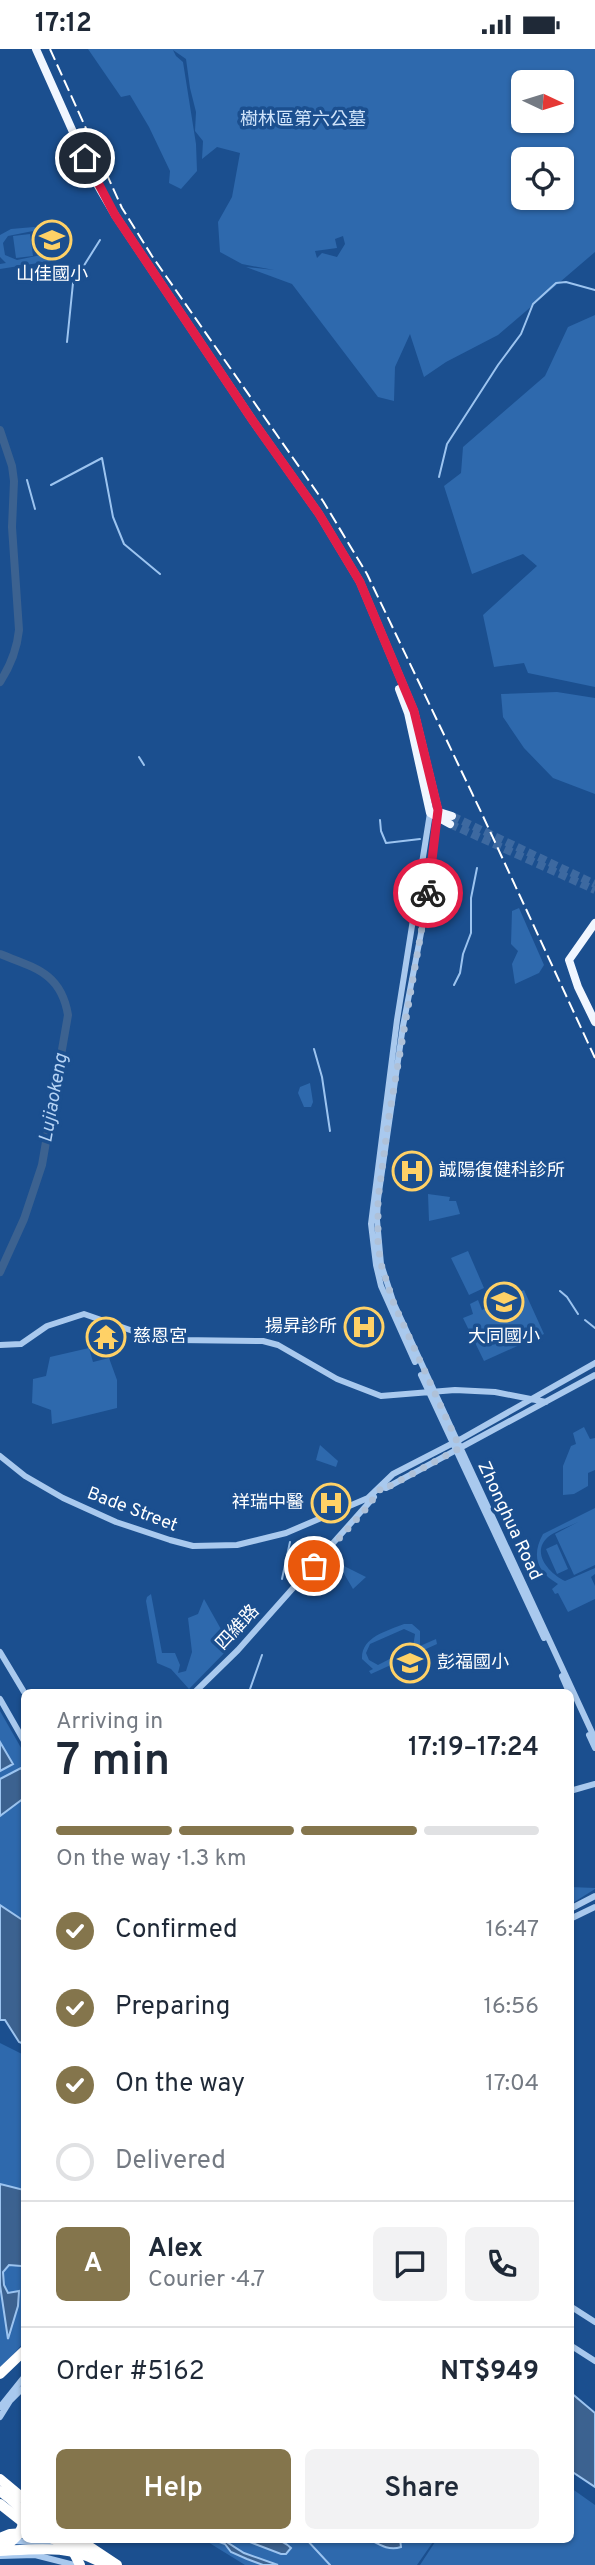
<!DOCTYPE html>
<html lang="en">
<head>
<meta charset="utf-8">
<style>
  :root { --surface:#fff; --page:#f2f2f3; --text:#1f2937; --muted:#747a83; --line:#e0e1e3; --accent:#84754c }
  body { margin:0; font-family:Overpass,"Noto Sans TC",sans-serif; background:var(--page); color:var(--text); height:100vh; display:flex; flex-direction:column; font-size:26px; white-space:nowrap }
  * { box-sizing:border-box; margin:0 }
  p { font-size:23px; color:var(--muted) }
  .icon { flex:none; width:38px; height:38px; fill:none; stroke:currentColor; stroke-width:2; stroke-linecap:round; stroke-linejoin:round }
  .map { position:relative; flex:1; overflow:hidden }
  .sheet { position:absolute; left:21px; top:1640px; width:553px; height:854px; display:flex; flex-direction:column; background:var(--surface); border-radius:10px; box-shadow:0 2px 5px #0004 }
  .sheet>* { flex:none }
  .needle { width:46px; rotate:94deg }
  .buttons { position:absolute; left:511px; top:21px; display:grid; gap:14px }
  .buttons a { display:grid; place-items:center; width:63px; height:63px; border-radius:10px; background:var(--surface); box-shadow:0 2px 5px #0004; font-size:35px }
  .pin { position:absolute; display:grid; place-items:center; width:60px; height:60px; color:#fff; margin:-30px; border:4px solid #fff; border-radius:50%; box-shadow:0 2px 7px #0007 }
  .courier { position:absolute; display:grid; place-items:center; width:70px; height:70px; margin:-35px; border:5px solid #e11d48; border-radius:50%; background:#fff; color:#222; box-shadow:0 2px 9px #0007 }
  .overview em { font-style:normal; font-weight:600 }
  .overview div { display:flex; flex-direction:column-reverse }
  .overview { display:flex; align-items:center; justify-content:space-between; height:119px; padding:0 35px }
  h1 { font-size:46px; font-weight:600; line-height:52px }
  .bar { display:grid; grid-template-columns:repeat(4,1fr); gap:10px 7px; align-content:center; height:84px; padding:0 35px }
  .bar i { height:9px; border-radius:5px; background:var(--line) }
  .bar .selected { background:var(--accent) }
  .bar p { grid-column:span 4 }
  .line { display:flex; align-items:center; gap:18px; padding:0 35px; border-top:2px solid var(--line) }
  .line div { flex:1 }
  .round { display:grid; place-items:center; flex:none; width:74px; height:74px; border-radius:10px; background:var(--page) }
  ol { padding:0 35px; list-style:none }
  li { display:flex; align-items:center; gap:21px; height:77px }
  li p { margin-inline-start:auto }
  li .icon { padding:7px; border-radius:50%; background:var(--accent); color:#fff; stroke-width:4 }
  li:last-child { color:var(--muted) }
  li i { width:38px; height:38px; border:4px solid var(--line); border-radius:50% }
  .cta { display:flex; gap:14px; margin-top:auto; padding:14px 35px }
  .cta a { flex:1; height:80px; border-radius:10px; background:var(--accent); color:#fff; font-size:28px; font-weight:600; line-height:80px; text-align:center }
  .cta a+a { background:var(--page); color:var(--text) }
  .status { display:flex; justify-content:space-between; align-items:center; height:49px; padding:0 35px; background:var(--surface); direction:ltr }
  .status svg { height:19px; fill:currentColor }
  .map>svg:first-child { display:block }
  .green { fill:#2e69ad; fill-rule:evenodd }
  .water { fill:#3c6290; stroke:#9cc4f0; stroke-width:2 }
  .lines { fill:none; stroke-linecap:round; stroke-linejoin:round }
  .stream { stroke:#9cc4f0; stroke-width:2 }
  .river { stroke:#3c6290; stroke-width:8 }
  .major-tunnel { stroke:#3d69a0; stroke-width:8; stroke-dasharray:8 4; stroke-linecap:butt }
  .minor { stroke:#a9c9ee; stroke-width:6 }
  .major { stroke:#f0f6ff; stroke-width:8 }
  .highway { stroke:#fff; stroke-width:10 }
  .rail { stroke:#fff; stroke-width:2; stroke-dasharray:12 5; stroke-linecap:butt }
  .highway-bridge { stroke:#fff; stroke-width:10 }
  .done { stroke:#afc1d8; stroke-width:7; stroke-dasharray:0 12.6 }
  .route { stroke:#e11d48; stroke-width:9 }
  .labels { text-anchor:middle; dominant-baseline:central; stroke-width:7; stroke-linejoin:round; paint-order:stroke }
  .park-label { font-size:18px; fill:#cfe3fa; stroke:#1b4f8f }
  .poi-label { font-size:18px; fill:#fff; stroke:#1b4f8f; text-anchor:start }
  .street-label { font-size:18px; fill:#fff; stroke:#1b4f8f }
  .water-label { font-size:19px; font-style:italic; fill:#b5d3f5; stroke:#1b4f8f }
</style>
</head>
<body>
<div class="status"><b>17:12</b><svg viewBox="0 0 49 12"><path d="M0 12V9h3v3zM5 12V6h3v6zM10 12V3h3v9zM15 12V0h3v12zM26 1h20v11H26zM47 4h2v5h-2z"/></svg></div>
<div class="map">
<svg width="595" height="2516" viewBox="0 0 595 2516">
  <rect width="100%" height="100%" fill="#1b4f8f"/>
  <path class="green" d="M88 0H595V203L498 286 446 313 424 328 410 285 395 318 394 352 378 348 292 235 246 218 274 221 242 215 220 203 218 173 232 148 240 104 217 98 202 110 203 92 195 82 196 63 190 39 186 10 173 1 176 7 183 13 196 95 197 122 181 140 169 134 170 122 149 78 130 46 121 48ZM562 33V72H523V33ZM562 110V149H523V110ZM343 187 345 195 337 208 322 204 317 209 315 202 337 199 335 190Z
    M34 178C49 182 53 193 47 207H50L51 212 0 220V215L6 214 0 208V186L11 180ZM33 182 44 189 45 198 41 206 17 211 5 206 3 194 8 187Z
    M30 185 33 207 16 209 13 187Z
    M595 266V638L528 624 524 614 494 618 483 566 537 517 523 505 472 525 444 437 461 424 463 398 545 327 568 278Z
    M557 643 595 649V745L553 729 524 699 503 668 501 645Z
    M519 859 544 916 539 924 515 935 512 915 518 902 511 895 512 862Z
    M310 1034 313 1053 311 1058H304L298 1044 300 1038Z
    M428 1145 450 1148 449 1152H456L460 1165 429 1172Z
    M468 1202 484 1239 469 1246 451 1209Z
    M524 1241 544 1285 484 1312 463 1269 473 1265 470 1255 478 1251 482 1261 494 1255 493 1253H499Z
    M89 1299 93 1313 109 1309 117 1331V1359L52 1375 51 1361 32 1354 33 1330 46 1327 50 1308Z
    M584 1378 590 1390 595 1389V1421L588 1424V1437L574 1445 563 1446V1417L571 1397 576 1395 573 1384Z
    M320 1396 338 1412 336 1418 316 1411Z
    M595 1459V1516L574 1526 555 1485 578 1473C568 1478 556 1482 548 1488 530 1504 550 1525 565 1532L595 1519V1525L591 1528 595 1537V1550L568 1563 558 1544 555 1545 552 1540 558 1535C537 1523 531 1507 543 1485Z
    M557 1495 568 1520 557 1525 546 1500Z
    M333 1505 344 1517 366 1528 353 1540 343 1523 320 1533 316 1524Z
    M151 1545 162 1604H175L180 1616 178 1624 186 1622 192 1603 188 1569 198 1565 204 1550 222 1582 225 1581 232 1596 189 1640 171 1620 157 1614 146 1552 147 1548Z
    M404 1575H412L420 1582V1597L436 1590 437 1595 371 1625 369 1622 373 1620 362 1610C361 1588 387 1582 404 1575ZM404 1580 415 1585 413 1598 378 1616 369 1611 366 1604 370 1595Z
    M0 1662 24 1704V1872L0 1856Z
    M570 1838 595 1839V1840L571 1855Z
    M0 1994 24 2006V2293L0 2321Z
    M571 2439 595 2456V2516H420L437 2490H570Z
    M203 2490H435L417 2516H245Z"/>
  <path class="water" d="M0 1693 13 1715 0 1722Z
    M21 1719 24 1722V1749L0 1767V1730Z
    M0 1856 24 1872V1995L19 1993 5 1971H0Z
    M0 2135 24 2141V2219L21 2217 9 2216 3 2223 4 2236 8 2244 19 2242 18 2257 8 2290 0 2236Z
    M570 2343 595 2364V2438L571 2422Z
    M211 2490H222L244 2504 278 2516H263L247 2510 231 2503 225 2495Z
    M242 2490C258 2490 279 2486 291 2499L286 2505H281Z
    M369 2490H400L401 2498C389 2502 380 2496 369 2490Z"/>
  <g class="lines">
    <path class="stream" d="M67 293 73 234 100 191
      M439 428 447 395 498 316 521 285 533 255 556 234 566 233 595 241
      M27 431 35 460
      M51 436 102 409 113 468 124 495 160 525
      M139 708 144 716
      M380 771 381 782 386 794 420 790
      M454 936 460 924 463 905 471 884V849L477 819
      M314 1000 322 1028 330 1082
      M560 1242 567 1248 578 1265
      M585 1271 595 1279
      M282 1530 290 1493
      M249 1643 262 1606
      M306 2490 330 2516"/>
    <path class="river" d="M0 381 12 417 14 432 12 478 19 581C17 601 11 616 0 633
      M0 905C35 919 61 924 68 966L42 1116 24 1170 0 1223"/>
    <path class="major-tunnel" d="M452 767 595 835
      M450 775 595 841"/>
    <path class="minor" d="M438 770 422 879 403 977 378 1150 377 1171 381 1215 394 1255 595 1690
      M0 1296 21 1295 47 1277 84 1265 133 1282 159 1288 179 1291 263 1292 278 1296 337 1330 381 1347 455 1341 495 1343 546 1353
      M415 1313 381 1237 376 1216 371 1175 397 971 430 764
      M421 1326 544 1589
      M0 1407 25 1427 63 1449 116 1473 170 1491 193 1497 237 1496 286 1484 368 1449 393 1425 461 1390 595 1314
      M381 1438 386 1439 595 1326
      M0 1603 24 1643
      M562 1627 569 1643
      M195 1643 238 1601 374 1448
      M0 1650 24 1692
      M589 1686 595 1699
      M570 1742 595 1735
      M570 1860 595 1847
      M570 1870 595 1858
      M570 2257 595 2273
      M570 2296 595 2312
      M0 2358 24 2328
      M0 2368 10 2352 24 2338
      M12 2492 35 2493 50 2497
      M0 2507 35 2506 74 2516"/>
    <path class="major" d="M36 0 94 130 115 166 253 372 319 465 360 533 414 662 438 761V770
      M399 640 408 664 430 764 450 775
      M436 762 452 767
      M595 874 569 911 578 938 595 973"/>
    <path class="highway" d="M0 2325 24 2302
      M0 2430 24 2450
      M0 2455 24 2474
      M0 2489 10 2485 24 2484
      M53 2490 72 2500 80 2516
      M78 2490 117 2516"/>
    <path class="rail" d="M50 0 122 159 152 207 323 452 367 525 482 765 595 1009"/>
    <path class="highway-bridge" d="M0 2442C7 2447 17 2454 21 2462 28 2479 15 2493 0 2498
      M66 2490 83 2502
      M0 2502C37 2500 72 2495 105 2516"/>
  </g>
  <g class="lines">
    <path class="done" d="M314 1517 365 1461 382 1438 386 1439 460 1399 394 1255 381 1215 378 1195V1150L389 1067 428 844"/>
    <path class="route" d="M85 109 115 166 253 372 319 465 360 533 414 662 438 761 428 844"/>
  </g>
  <defs>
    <symbol id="school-ring" viewBox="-11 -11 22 22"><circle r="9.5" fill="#1b4f8f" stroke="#ffd166" stroke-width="1.5"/><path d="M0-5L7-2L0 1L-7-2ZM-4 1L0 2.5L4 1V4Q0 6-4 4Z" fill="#ffd166"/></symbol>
    <symbol id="hospital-ring" viewBox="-11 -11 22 22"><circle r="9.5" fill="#1b4f8f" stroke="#ffd166" stroke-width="1.5"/><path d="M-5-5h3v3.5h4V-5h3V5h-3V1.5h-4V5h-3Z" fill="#ffd166"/></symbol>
    <symbol id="temple-ring" viewBox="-11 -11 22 22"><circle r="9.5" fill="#1b4f8f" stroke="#ffd166" stroke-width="1.5"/><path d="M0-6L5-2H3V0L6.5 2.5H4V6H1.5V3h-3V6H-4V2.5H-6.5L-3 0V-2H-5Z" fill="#ffd166"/></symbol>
  </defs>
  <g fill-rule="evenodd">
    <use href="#school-ring" x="30" y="169" width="44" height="44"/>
    <use href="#hospital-ring" x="390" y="1100" width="44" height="44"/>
    <use href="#school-ring" x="482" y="1231" width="44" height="44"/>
    <use href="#hospital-ring" x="342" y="1256" width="44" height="44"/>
    <use href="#temple-ring" x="84" y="1266" width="44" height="44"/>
    <use href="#hospital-ring" x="309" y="1432" width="44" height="44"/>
    <use href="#school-ring" x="388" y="1592" width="44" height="44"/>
  </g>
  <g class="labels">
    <g class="park-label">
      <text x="303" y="71">樹林區第六公墓</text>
    </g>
    <g class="poi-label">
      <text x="52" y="226" text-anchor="middle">山佳國小</text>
      <text x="439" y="1122">誠陽復健科診所</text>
      <text x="337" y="1278" text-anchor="end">揚昇診所</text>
      <text x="133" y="1288">慈恩宮</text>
      <text x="504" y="1288" text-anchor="middle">大同國小</text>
      <text x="304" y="1454" text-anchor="end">祥瑞中醫</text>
      <text x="437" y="1614">彭福國小</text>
    </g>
    <g class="street-label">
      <text transform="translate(132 1461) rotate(21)">Bade Street</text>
      <text transform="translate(509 1472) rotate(65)">Zhonghua Road</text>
      <text transform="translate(238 1579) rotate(-47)">四維路</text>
    </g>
    <g class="water-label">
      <text transform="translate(54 1049) rotate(-80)">Lujiaokeng</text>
    </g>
  </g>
</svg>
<div class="buttons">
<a><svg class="needle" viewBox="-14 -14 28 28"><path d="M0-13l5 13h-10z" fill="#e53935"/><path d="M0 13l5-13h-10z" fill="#747a83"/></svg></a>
<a><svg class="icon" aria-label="locate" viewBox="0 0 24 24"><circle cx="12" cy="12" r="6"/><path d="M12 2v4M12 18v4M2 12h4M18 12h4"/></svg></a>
</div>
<div class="pin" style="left:314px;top:1517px;background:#ea580c"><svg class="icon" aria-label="bag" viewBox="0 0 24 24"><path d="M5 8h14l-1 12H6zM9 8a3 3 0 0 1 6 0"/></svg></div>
<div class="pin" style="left:85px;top:109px;background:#1f2937"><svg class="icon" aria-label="home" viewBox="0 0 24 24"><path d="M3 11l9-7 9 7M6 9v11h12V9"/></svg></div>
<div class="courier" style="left:428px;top:844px"><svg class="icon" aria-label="bike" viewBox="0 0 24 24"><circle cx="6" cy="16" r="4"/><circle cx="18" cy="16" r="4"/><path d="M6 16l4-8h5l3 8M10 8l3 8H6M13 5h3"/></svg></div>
<section class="sheet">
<div class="overview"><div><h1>7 min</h1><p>Arriving in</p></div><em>17:19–17:24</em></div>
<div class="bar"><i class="selected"></i><i class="selected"></i><i class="selected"></i><i></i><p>On the way · 1.3 km</p></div>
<ol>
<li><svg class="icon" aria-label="check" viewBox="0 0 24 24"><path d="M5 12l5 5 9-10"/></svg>Confirmed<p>16:47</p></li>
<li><svg class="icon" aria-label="check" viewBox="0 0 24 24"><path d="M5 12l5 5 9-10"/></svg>Preparing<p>16:56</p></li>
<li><svg class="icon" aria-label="check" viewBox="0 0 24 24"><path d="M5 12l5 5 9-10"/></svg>On the way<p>17:04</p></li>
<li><i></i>Delivered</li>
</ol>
<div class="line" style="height:126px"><b class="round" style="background:var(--accent);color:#fff">A</b><div><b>Alex</b><p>Courier · 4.7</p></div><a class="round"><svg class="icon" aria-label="chat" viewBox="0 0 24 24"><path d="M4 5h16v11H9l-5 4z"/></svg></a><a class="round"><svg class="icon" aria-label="phone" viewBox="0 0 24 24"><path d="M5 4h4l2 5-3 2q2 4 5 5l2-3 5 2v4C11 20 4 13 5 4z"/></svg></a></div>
<div class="line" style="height:91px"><div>Order #5162</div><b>NT$949</b></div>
<div class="cta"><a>Help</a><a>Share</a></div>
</section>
</div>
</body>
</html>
